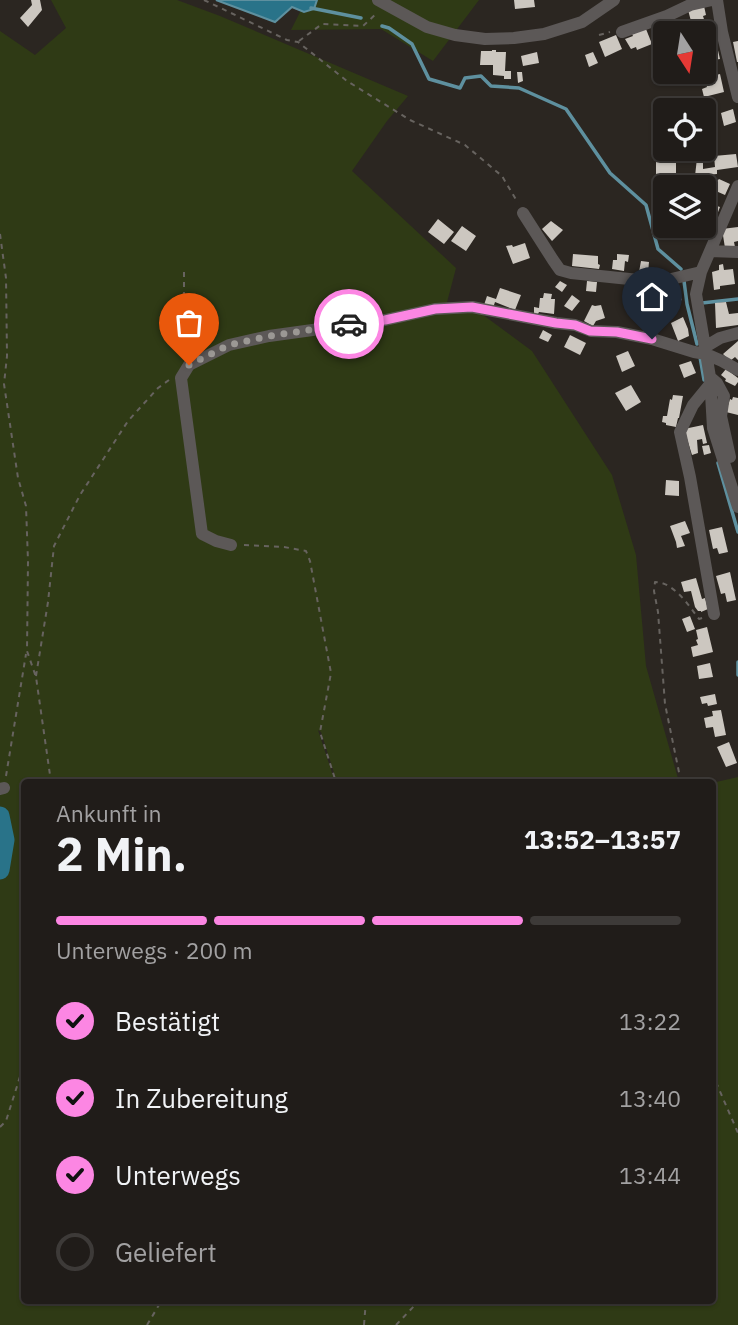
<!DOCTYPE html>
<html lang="de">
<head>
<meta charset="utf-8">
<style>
  :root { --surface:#201c19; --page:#2d2926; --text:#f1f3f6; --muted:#a2a1a2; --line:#3d3a38; --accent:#fc86e3 }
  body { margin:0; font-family:"IBM Plex Sans",sans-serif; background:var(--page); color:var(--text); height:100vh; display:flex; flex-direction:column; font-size:26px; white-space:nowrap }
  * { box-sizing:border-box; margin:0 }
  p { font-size:23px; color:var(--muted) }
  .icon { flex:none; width:38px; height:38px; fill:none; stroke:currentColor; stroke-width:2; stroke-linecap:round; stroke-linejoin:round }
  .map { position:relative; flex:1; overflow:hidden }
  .drawer { position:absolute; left:21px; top:779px; width:695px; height:525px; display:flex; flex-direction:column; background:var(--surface); border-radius:7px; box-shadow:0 2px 5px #0004,0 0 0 2px var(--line) }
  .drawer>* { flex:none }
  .needle { width:46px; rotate:168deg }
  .tools { position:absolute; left:653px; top:21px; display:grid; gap:14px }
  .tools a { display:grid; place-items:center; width:63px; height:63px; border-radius:7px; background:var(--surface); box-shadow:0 2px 5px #0004,0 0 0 2px var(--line); font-size:35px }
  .pin { position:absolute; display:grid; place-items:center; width:60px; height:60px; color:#fff; margin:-72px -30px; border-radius:50% 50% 50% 0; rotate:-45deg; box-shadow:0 0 7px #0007 }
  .pin .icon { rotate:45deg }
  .courier { position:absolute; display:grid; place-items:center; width:70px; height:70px; margin:-35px; border:5px solid #fc86e3; border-radius:50%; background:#fff; color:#222; box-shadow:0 2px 9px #0007 }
  .head em { font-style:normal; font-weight:700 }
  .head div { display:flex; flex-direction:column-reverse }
  .head { display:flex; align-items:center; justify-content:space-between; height:119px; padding:0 35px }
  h1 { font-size:46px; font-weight:700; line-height:52px }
  .bar { display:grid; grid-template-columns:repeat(4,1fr); gap:10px 7px; align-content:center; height:84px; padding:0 35px }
  .bar i { height:9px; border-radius:5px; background:var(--line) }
  .bar .current { background:var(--accent) }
  .bar p { grid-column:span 4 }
  ol { padding:0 35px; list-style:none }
  li { display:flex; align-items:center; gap:21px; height:77px }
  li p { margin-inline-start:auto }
  li .icon { padding:7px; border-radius:50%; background:var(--accent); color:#111; stroke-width:4 }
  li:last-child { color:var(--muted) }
  li i { width:38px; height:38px; border:4px solid var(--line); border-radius:50% }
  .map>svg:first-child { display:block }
  .green { fill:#2f3a15 }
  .water { fill:#297389; stroke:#5e909f; stroke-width:2 }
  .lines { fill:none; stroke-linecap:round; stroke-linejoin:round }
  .stream { stroke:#5e909f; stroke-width:3.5 }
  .river { stroke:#297389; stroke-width:19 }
  .building { fill:#ccc7c0 }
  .path { stroke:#67635f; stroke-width:2; stroke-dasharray:5 5; stroke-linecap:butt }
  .minor { stroke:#5c5857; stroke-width:12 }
  .done { stroke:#9b9894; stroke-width:7; stroke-dasharray:0 12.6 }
  .route { stroke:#fc86e3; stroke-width:9 }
</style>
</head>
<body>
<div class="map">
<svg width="738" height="1325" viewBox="0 0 738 1325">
  <rect width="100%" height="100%" fill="#2b2621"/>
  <path class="green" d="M51 0H177L220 16 408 96 387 121 352 171 456 268 446 306 386 318 270 334 229 343 185 367 180 379 201 536H204L183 378 191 365 229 346 269 337 385 321 435 310 475 309 532 351 612 475 636 555 646 666 679 782H337L321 732 318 730 335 782H24V1300H712V783L738 777V1325H0V31L35 55 66 28Z
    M306 0H479L433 61 381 29 291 30Z"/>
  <path class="water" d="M216 0H317L314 9 304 12 292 7 275 22Z"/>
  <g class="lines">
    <path class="stream" d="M311 8 361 18
      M382 26 389 28 412 44 429 79 460 88 465 78 481 76 491 86 519 88 566 109 610 173 646 205 658 249 681 269
      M684 281 687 304 697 344
      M702 303 738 299
      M700 357 704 380
      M718 463 738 532
      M738 662V675"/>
    <path class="river" d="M0 816 5 840 0 870"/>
  </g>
  <path class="building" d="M31 0H40L42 10 28 27 20 18 32 5Z
    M514 0H534L535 7 515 9Z
    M704 6 706 15 703 16 707 29 694 32 688 10Z
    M646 29 652 44 637 50 636 47 631 49 625 39 633 36 632 34Z
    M616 35 622 49 605 57 599 42Z
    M738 41V62H737L733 42Z
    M717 46 720 59 714 60 716 64 705 67 704 50Z
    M492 50H496V52H506L505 71H511V79H504V76L493 75V65H480L481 51H492Z
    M537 52 539 63 523 66 521 56Z
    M593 52 598 63 589 67 585 55Z
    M517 72H522L523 81 518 83Z
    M720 74 724 92 704 97 702 89 707 87 704 78Z
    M733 109 736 122 724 126 721 113Z
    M736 154 738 167 717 170V174L695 176 697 158 703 157V169L715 167 714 156Z
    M656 162H676V186H656Z
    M719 179 730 184 725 195 709 188 712 180 716 182Z
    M704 201 714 203V205L720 207 715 220 704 215Z
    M438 219 454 232 444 244 428 232Z
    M551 221 563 230 552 241 542 229Z
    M462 226 476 236 466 251 451 241Z
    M738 227V241L734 242 735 247 725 248 722 229Z
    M525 243 530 258 513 264 506 246 512 245 513 247Z
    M573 254 598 256V264L600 265 599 269 572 266Z
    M617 254 629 255 628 262 625 261 624 271 612 269 613 260H617Z
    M641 261 649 262 648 273 639 272Z
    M723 264 724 270 733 269 735 284 720 286V289L714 290 712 272 719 270V265Z
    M560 281 567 285 562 292 555 287Z
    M587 281 597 282 596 292 586 291Z
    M500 288 521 295 515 310 495 302 493 308 484 305 487 296 496 299Z
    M679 291 682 300 673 304 670 294Z
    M544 293 552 294 551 299H555L554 314 539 312 538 314H534V307L539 308 540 298H543Z
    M572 295 580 301 572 311 564 306Z
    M652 301 655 307 662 303 666 311 641 327 632 313 634 312 632 309 642 304 643 306Z
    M726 302 729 314 738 313V325L716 328 715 303Z
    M592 305 595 306 601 305 605 318 596 321 593 326 584 321Z
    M683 317 688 329 689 336 678 341 671 323Z
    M543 330 552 335 548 342 539 338Z
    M570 335 586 343 580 355 564 347Z
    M738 341V360L735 357 730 361 723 354Z
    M628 351 635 366 622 372 616 356Z
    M691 361 696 373 684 378 679 365Z
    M726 369 738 378V382L735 386 725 381 726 379 721 375Z
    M631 385 641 402 626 411 615 393Z
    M673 395 683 396 679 418H678L676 427 666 425V423L662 422 663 416H667L670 399 672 400Z
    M733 397 738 398V415L726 412 730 399 732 400Z
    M703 425 707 443 703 444 702 439 697 440 698 453 692 455 684 429Z
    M709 445 711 453 704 455 702 446Z
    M666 480 679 481V496L665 495Z
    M685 521 690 533 681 536 685 546 677 548 676 542 670 526Z
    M722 527 728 552 719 554 717 548 713 549 709 530Z
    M730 572 736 600 727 602 725 593 721 594 716 576Z
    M696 578 702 599 705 598 708 609 701 612V611H698L695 607 691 591 684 592 681 582Z
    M690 616 695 629 687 632 682 619Z
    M707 627 713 652 693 657 691 647 698 645 696 640 698 639 696 630Z
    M710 663 713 677 699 679 697 666Z
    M715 694 717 704 708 706 707 703 702 704 700 697Z
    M721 710 726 735 715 737 713 727 706 728 704 718 713 716 712 711Z
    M729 742 737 763 726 767 717 747Z"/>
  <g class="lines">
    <path class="path" d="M204 0 287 40 298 42 347 81 410 120 465 145 502 176 518 203
      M599 35 610 32
      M299 41 322 24 363 26 377 13
      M0 234 6 278 7 356 4 384 18 478 26 506 28 561 27 651 36 677 51 782
      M184 272V335L187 354
      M244 545 284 547 306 551 310 561 331 673 320 732 336 782
      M36 676 48 602 54 546 80 495 128 421 158 388 169 380
      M6 776 26 654
      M681 782 665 704 658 612 654 591 655 582C674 582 689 606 699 619L705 617
      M712 1073 738 1133
      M0 1127 6 1121 24 1064
      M147 1325 162 1300
      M364 1325 366 1300
      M396 1325 417 1303 418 1300"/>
    <path class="minor" d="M378 0 427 27 455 35 485 39 514 38 544 34 582 22 614 0
      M717 0 722 32 738 97
      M622 32 667 16 690 5 712 0
      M738 186 701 272 696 294 710 377 713 428 738 507
      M523 213 553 260 560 270 571 273 639 280H667L701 272
      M710 251 738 252
      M705 347 720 338 738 333
      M710 377 717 383 724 396 721 416 730 457
      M711 383 693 405 680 432 690 477 714 614
      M231 545 216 541 202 534 181 378 189 365 229 345 269 336 385 320 435 309 472 307 556 323 575 325 591 331 617 332 652 339 694 352 706 354 722 361 738 370
      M0 789 4 788"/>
  </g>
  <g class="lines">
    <path class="done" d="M189 365 229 345 269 336 349 324"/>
    <path class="route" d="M349 324 385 320 435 309 472 307 556 323 575 325 590 331 617 332 652 339"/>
  </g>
</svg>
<div class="tools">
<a><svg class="needle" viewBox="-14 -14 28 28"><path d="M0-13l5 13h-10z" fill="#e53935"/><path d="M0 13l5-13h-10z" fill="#a2a1a2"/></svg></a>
<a><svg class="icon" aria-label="locate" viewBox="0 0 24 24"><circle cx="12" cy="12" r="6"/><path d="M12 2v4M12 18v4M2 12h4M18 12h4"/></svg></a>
<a><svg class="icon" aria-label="layers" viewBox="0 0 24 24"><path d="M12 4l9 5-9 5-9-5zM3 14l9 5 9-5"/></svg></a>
</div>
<div class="pin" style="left:189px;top:365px;background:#ea580c"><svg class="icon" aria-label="bag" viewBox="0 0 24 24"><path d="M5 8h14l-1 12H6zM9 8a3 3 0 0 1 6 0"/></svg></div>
<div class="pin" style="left:652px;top:339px;background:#1f2937"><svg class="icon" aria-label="home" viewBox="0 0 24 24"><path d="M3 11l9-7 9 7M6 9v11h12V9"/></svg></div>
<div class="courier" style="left:349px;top:324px"><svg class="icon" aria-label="car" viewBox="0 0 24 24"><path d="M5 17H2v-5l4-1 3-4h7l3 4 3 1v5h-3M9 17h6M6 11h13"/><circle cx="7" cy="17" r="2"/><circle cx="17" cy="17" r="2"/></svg></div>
<section class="drawer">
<div class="head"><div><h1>2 Min.</h1><p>Ankunft in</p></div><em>13:52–13:57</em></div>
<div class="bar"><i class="current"></i><i class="current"></i><i class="current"></i><i></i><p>Unterwegs · 200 m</p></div>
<ol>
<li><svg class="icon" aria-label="check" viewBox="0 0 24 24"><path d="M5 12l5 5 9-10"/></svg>Bestätigt<p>13:22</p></li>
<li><svg class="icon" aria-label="check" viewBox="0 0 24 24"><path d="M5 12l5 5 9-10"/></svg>In Zubereitung<p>13:40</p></li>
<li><svg class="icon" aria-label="check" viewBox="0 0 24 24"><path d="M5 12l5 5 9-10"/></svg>Unterwegs<p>13:44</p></li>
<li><i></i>Geliefert</li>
</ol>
</section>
</div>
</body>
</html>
